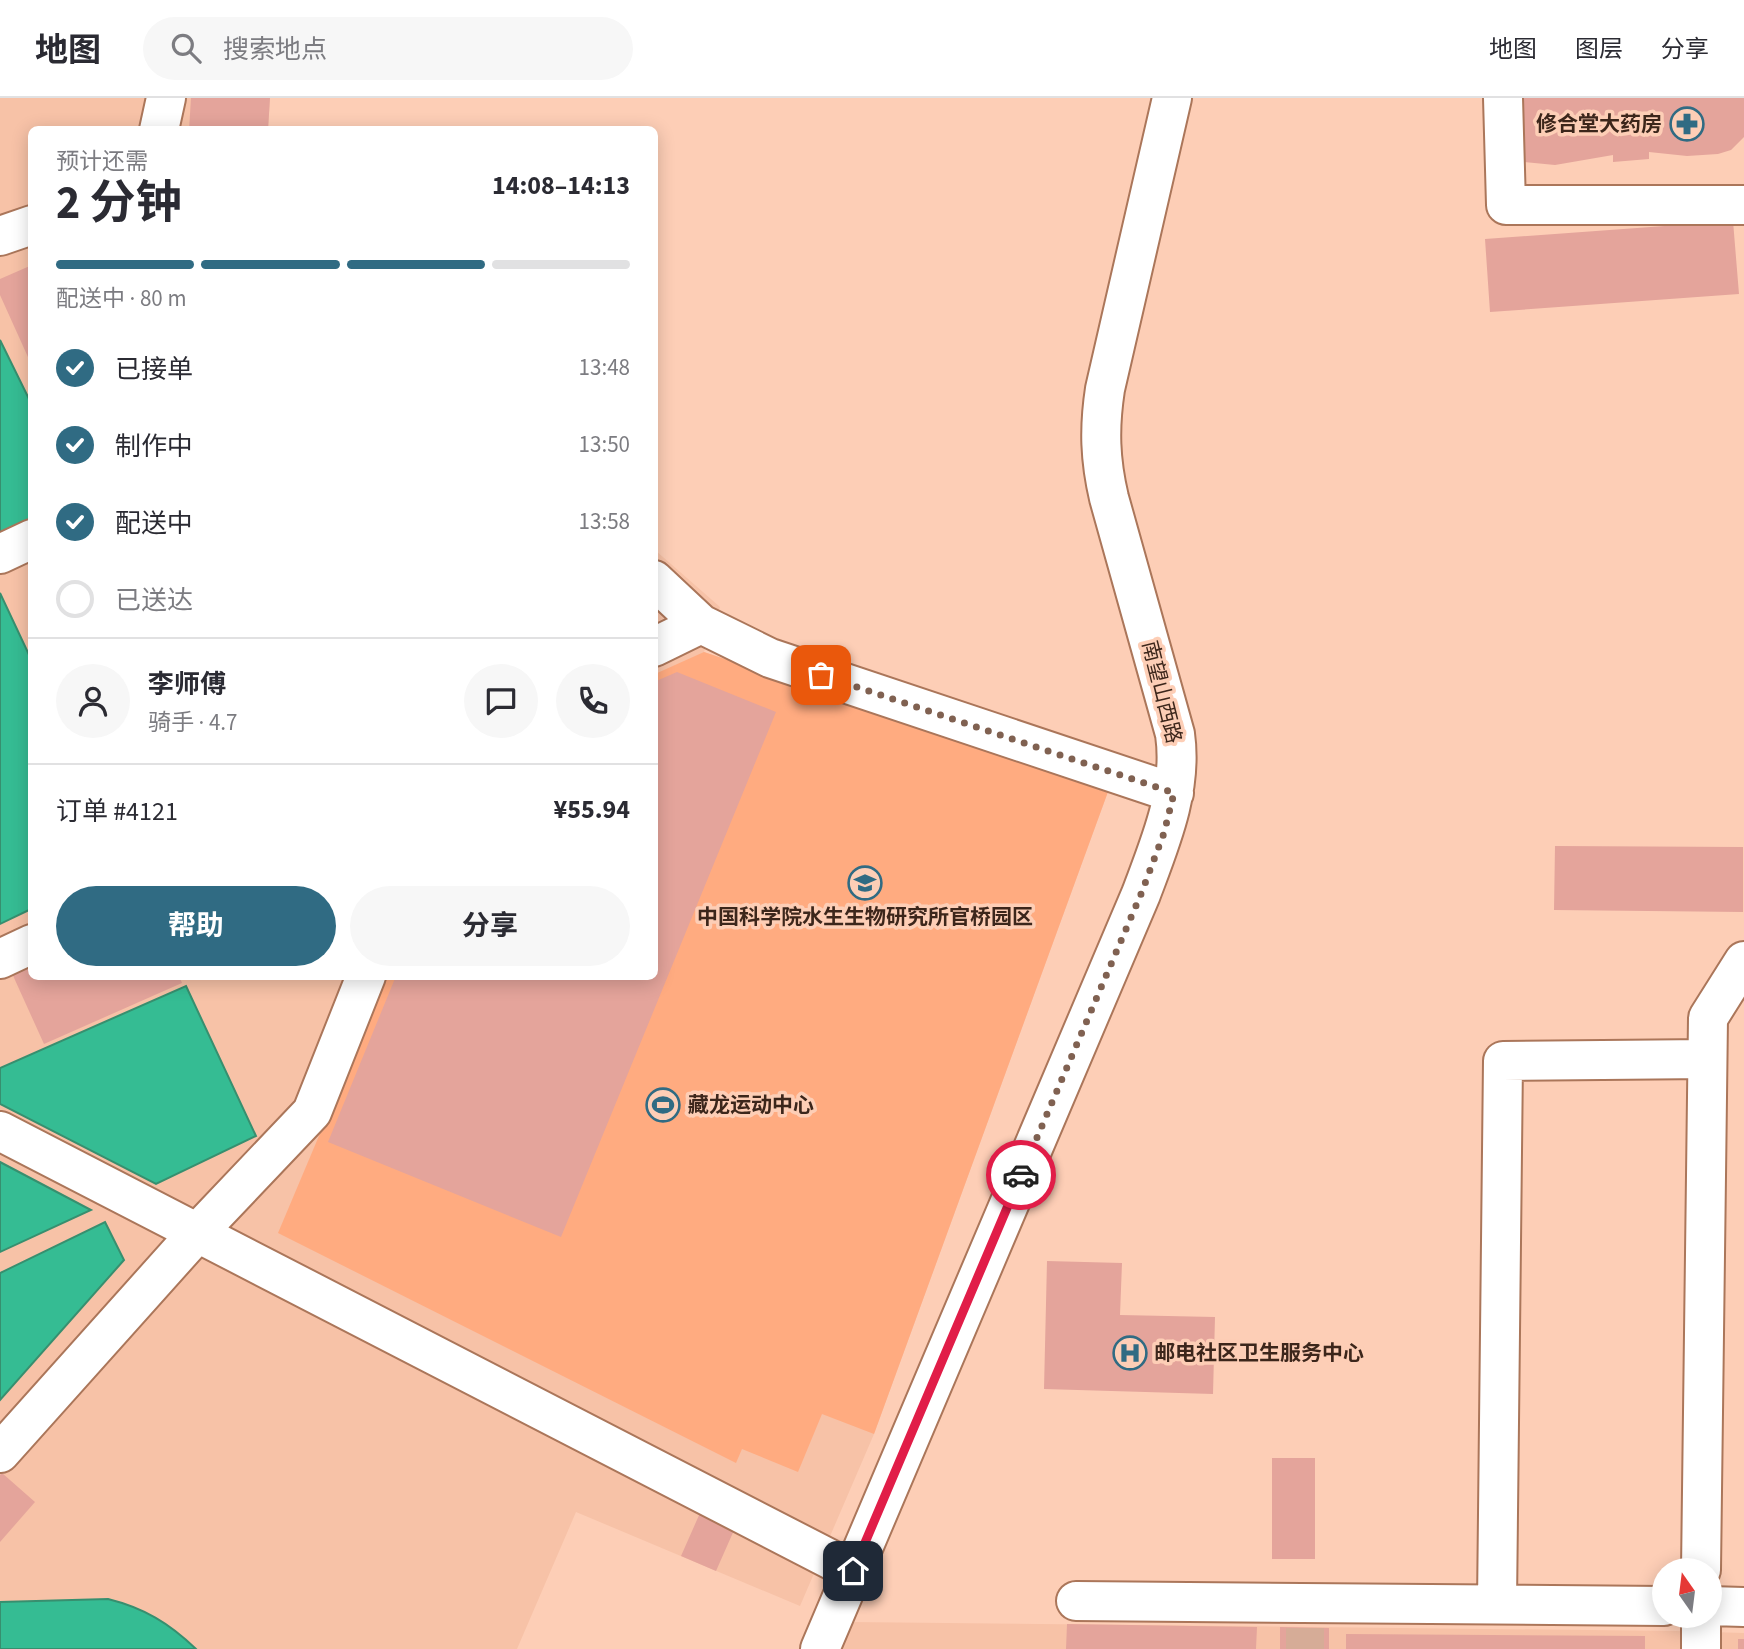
<!DOCTYPE html>
<html lang="zh">
<head>
<meta charset="utf-8">
<style>
  :root { --surface:#fff; --page:#f7f7f7; --text:#2b2b33; --muted:#7c7c81; --line:#e1e1e2; --accent:#306b83 }
  body { margin:0; font-family:"Source Sans 3","Noto Sans SC",sans-serif; background:var(--page); color:var(--text); height:100vh; display:flex; flex-direction:column; font-size:26px; white-space:nowrap }
  * { box-sizing:border-box; margin:0 }
  p { font-size:23px; color:var(--muted) }
  .icon { flex:none; width:38px; height:38px; fill:none; stroke:currentColor; stroke-width:2; stroke-linecap:round; stroke-linejoin:round }
  .map { position:relative; flex:1; overflow:hidden }
  .details { position:absolute; left:28px; top:28px; width:630px; height:854px; display:flex; flex-direction:column; background:var(--surface); border-radius:10px; box-shadow:0 4px 18px #0003 }
  .details>* { flex:none }
  .needle { width:46px; rotate:346deg }
  .fabs { position:absolute; left:1652px; top:1460px; display:grid; gap:14px }
  .fabs a { display:grid; place-items:center; width:70px; height:70px; border-radius:50%; background:var(--surface); box-shadow:0 4px 18px #0003; font-size:35px }
  .pin { position:absolute; display:grid; place-items:center; width:60px; height:60px; color:#fff; margin:-30px; border-radius:14px; box-shadow:0 4px 10px #0006 }
  .courier { position:absolute; display:grid; place-items:center; width:70px; height:70px; margin:-35px; border:5px solid #e11d48; border-radius:50%; background:#fff; color:#222; box-shadow:0 2px 9px #0007 }
  .overview em { font-style:normal; font-weight:700 }
  .overview div { display:flex; flex-direction:column-reverse }
  .overview { display:flex; align-items:center; justify-content:space-between; height:119px; padding:0 28px }
  h1 { font-size:46px; font-weight:700; line-height:52px }
  .bar { display:grid; grid-template-columns:repeat(4,1fr); gap:10px 7px; align-content:center; height:84px; padding:0 28px }
  .bar i { height:9px; border-radius:5px; background:var(--line) }
  .bar .on { background:var(--accent) }
  .bar p { grid-column:span 4 }
  .line { display:flex; align-items:center; gap:18px; padding:0 28px; border-top:2px solid var(--line) }
  .line div { flex:1 }
  .round { display:grid; place-items:center; flex:none; width:74px; height:74px; border-radius:37px; background:var(--page) }
  ol { padding:0 28px; list-style:none }
  li { display:flex; align-items:center; gap:21px; height:77px }
  li p { margin-inline-start:auto }
  li .icon { padding:7px; border-radius:50%; background:var(--accent); color:#fff; stroke-width:4 }
  li:last-child { color:var(--muted) }
  li i { width:38px; height:38px; border:4px solid var(--line); border-radius:50% }
  .action { display:flex; gap:14px; margin-top:auto; padding:14px 28px }
  .action a { flex:1; height:80px; border-radius:42px; background:var(--accent); color:#fff; font-size:28px; font-weight:700; line-height:80px; text-align:center }
  .action a+a { background:var(--page); color:var(--text) }
  header { display:flex; align-items:center; gap:42px; box-sizing:border-box; height:98px; padding:0 35px; background:var(--surface); border-bottom:2px solid var(--line) }
  header strong { font-size:33px }
  nav { display:flex; gap:38px; margin-inline-start:auto; font-size:24px }
  .search { width:490px; height:63px; background:var(--page); display:flex; align-items:center; gap:18px; box-sizing:border-box; padding:0 24px; border-radius:38px; color:var(--muted); font-size:26px }
  .map>svg:first-child { display:block }
  .built { fill:#f7c2a7 }
  .green { fill:#ffab80 }
  .water { fill:#35bc93; stroke:#378f6f; stroke-width:2 }
  .building { fill:#e4a49b }
  .lines { fill:none; stroke-linecap:round; stroke-linejoin:round }
  .minor-tunnel { stroke:#d6ac97; stroke-width:38; stroke-dasharray:38 19; stroke-linecap:butt }
  .minor-casing { stroke:#ab765a; stroke-width:42 }
  .minor { stroke:#fff; stroke-width:38 }
  .done { stroke:#806151; stroke-width:7; stroke-dasharray:0 12.6 }
  .route { stroke:#e11d48; stroke-width:9 }
  .labels { text-anchor:middle; dominant-baseline:central; stroke-width:7; stroke-linejoin:round; paint-order:stroke }
  .poi-label { font-size:21px; font-weight:bold; fill:#3c261b; stroke:#fdceb6; text-anchor:start }
  .street-label { font-size:21px; fill:#3c261b; stroke:#fdceb6 }
</style>
</head>
<body>
<header>
<strong>地图</strong>
<div class="search"><svg class="icon" aria-label="search" viewBox="0 0 24 24"><circle cx="10" cy="10" r="6"/><path d="M15 15l6 6"/></svg>搜索地点</div>
<nav><a>地图</a><a>图层</a><a>分享</a></nav>
</header>
<div class="map">
<svg width="1744" height="1551" viewBox="0 0 1744 1551">
  <rect width="100%" height="100%" fill="#fdceb6"/>
  <path class="built" d="M0 0H270L268 31 32 32V878H654L655 452 720 509 704 554 1109 691 874 1336 800 1508 576 1414 517 1551H0Z
    M848 1524 1675 1533 1744 1535V1551H837Z"/>
  <path class="green" d="M704 554 1109 691 874 1336 822 1316 798 1374 742 1351 736 1365 278 1135 386 879 654 878 655 576Z"/>
  <path class="water" d="M0 242 32 307 31 426 0 436Z
    M0 495 31 561V811L0 826Z
    M186 888 256 1038 156 1086 0 1006V970Z
    M0 1064 91 1112 0 1154Z
    M105 1124 124 1162 0 1302V1175Z
    M108 1501C144 1510 169 1525 196 1551H0V1504Z"/>
  <path class="building" d="M191 0H270L268 32H189Z
    M1520 0H1744V39L1731 52 1718 56 1687 58 1649 54V61L1613 64V57L1555 67 1523 64Z
    M1733 123 1739 196 1490 214 1485 141Z
    M32 167V268L0 197V181Z
    M677 574 776 614 561 1139 328 1044 396 878H654V584Z
    M1555 748 1743 749V814L1554 812Z
    M32 861V878H179L182 885 44 946 10 871Z
    M1047 1163 1122 1165 1120 1217 1215 1219 1213 1296 1044 1291Z
    M1272 1360H1315V1461H1272Z
    M2 1375 35 1404 0 1444V1377Z
    M700 1415 735 1430 716 1473 681 1458Z
    M1067 1526 1257 1529 1256 1551H1066Z
    M1280 1529 1329 1530V1551H1280Z
    M1346 1536 1645 1538V1551H1346Z
    M1738 1541H1744V1551H1738Z"/>
  <g class="lines">
    <path class="minor-tunnel" d="M1305 1551V1530"/>
    <defs>
      <path id="minor" d="M1503 0 1506 107H1744
        M159 32 166 0
        M0 138 32 127
        M0 456 32 441
        M654 482 701 526 770 560 1174 695
        M654 549 701 526
        M0 861 32 846
        M0 1033 853 1473
        M0 1355 197 1135 312 1014 366 878
        M1701 1472 1708 920 1744 863
        M1076 1503 1664 1508
        M1497 1506 1503 963 1707 961
        M1710 1508 1744 1509
        M1701 1517V1551
        M820 1551 1141 796C1160 745 1183 692 1175 636L1109 400C1100 362 1099 330 1105 291L1172 0"/>
    </defs>
    <use href="#minor" class="minor-casing"/>
    <use href="#minor" class="minor"/>
  </g>
  <g class="lines">
    <path class="done" d="M821 577 1174 695 1164 735 1141 796 1021 1077"/>
    <path class="route" d="M853 1473 1021 1077"/>
  </g>
  <defs>
    <symbol id="pharmacy-ring" viewBox="-11 -11 22 22"><circle r="9.5" fill="#fdceb6" stroke="#306b83" stroke-width="1.5"/><path d="M-2-6h4v4h4v4h-4v4h-4v-4h-4v-4h4Z" fill="#306b83"/></symbol>
    <symbol id="university-ring" viewBox="-11 -11 22 22"><circle r="9.5" fill="#fdceb6" stroke="#306b83" stroke-width="1.5"/><path d="M0-5L7-2L0 1L-7-2ZM-4 1L0 2.5L4 1V4Q0 6-4 4Z" fill="#306b83"/></symbol>
    <symbol id="stadium-ring" viewBox="-11 -11 22 22"><circle r="9.5" fill="#fdceb6" stroke="#306b83" stroke-width="1.5"/><path d="M0-5a6.5 5 0 1 0 0 10a6.5 5 0 1 0 0-10ZM-3.5-1.8h7v3.6h-7Z" fill="#306b83"/></symbol>
    <symbol id="hospital-ring" viewBox="-11 -11 22 22"><circle r="9.5" fill="#fdceb6" stroke="#306b83" stroke-width="1.5"/><path d="M-5-5h3v3.5h4V-5h3V5h-3V1.5h-4V5h-3Z" fill="#306b83"/></symbol>
  </defs>
  <g fill-rule="evenodd">
    <use href="#pharmacy-ring" x="1668" y="7" width="38" height="38"/>
    <use href="#university-ring" x="846" y="766" width="38" height="38"/>
    <use href="#stadium-ring" x="644" y="988" width="38" height="38"/>
    <use href="#hospital-ring" x="1111" y="1236" width="38" height="38"/>
  </g>
  <g class="labels">
    <g class="poi-label">
      <text x="1662" y="26" text-anchor="end">修合堂大药房</text>
      <text x="865" y="819" text-anchor="middle">中国科学院水生生物研究所官桥园区</text>
      <text x="688" y="1007">藏龙运动中心</text>
      <text x="1154" y="1255">邮电社区卫生服务中心</text>
    </g>
    <g class="street-label">
      <text transform="translate(1162 594) rotate(76)">南望山西路</text>
    </g>
  </g>
</svg>
<div class="fabs">
<a><svg class="needle" viewBox="-14 -14 28 28"><path d="M0-13l5 13h-10z" fill="#e53935"/><path d="M0 13l5-13h-10z" fill="#7c7c81"/></svg></a>
</div>
<div class="pin" style="left:821px;top:577px;background:#ea580c"><svg class="icon" aria-label="bag" viewBox="0 0 24 24"><path d="M5 8h14l-1 12H6zM9 8a3 3 0 0 1 6 0"/></svg></div>
<div class="pin" style="left:853px;top:1473px;background:#1f2937"><svg class="icon" aria-label="home" viewBox="0 0 24 24"><path d="M3 11l9-7 9 7M6 9v11h12V9"/></svg></div>
<div class="courier" style="left:1021px;top:1077px"><svg class="icon" aria-label="car" viewBox="0 0 24 24"><path d="M5 17H2v-5l4-1 3-4h7l3 4 3 1v5h-3M9 17h6M6 11h13"/><circle cx="7" cy="17" r="2"/><circle cx="17" cy="17" r="2"/></svg></div>
<section class="details">
<div class="overview"><div><h1>2 分钟</h1><p>预计还需</p></div><em>14:08–14:13</em></div>
<div class="bar"><i class="on"></i><i class="on"></i><i class="on"></i><i></i><p>配送中 · 80 m</p></div>
<ol>
<li><svg class="icon" aria-label="check" viewBox="0 0 24 24"><path d="M5 12l5 5 9-10"/></svg>已接单<p>13:48</p></li>
<li><svg class="icon" aria-label="check" viewBox="0 0 24 24"><path d="M5 12l5 5 9-10"/></svg>制作中<p>13:50</p></li>
<li><svg class="icon" aria-label="check" viewBox="0 0 24 24"><path d="M5 12l5 5 9-10"/></svg>配送中<p>13:58</p></li>
<li><i></i>已送达</li>
</ol>
<div class="line" style="height:126px"><a class="round"><svg class="icon" aria-label="person" viewBox="0 0 24 24"><circle cx="12" cy="8" r="4"/><path d="M4 21q1-7 8-7t8 7"/></svg></a><div><b>李师傅</b><p>骑手 · 4.7</p></div><a class="round"><svg class="icon" aria-label="chat" viewBox="0 0 24 24"><path d="M4 5h16v11H9l-5 4z"/></svg></a><a class="round"><svg class="icon" aria-label="phone" viewBox="0 0 24 24"><path d="M5 4h4l2 5-3 2q2 4 5 5l2-3 5 2v4C11 20 4 13 5 4z"/></svg></a></div>
<div class="line" style="height:91px"><div>订单 #4121</div><b>¥55.94</b></div>
<div class="action"><a>帮助</a><a>分享</a></div>
</section>
</div>
</body>
</html>
